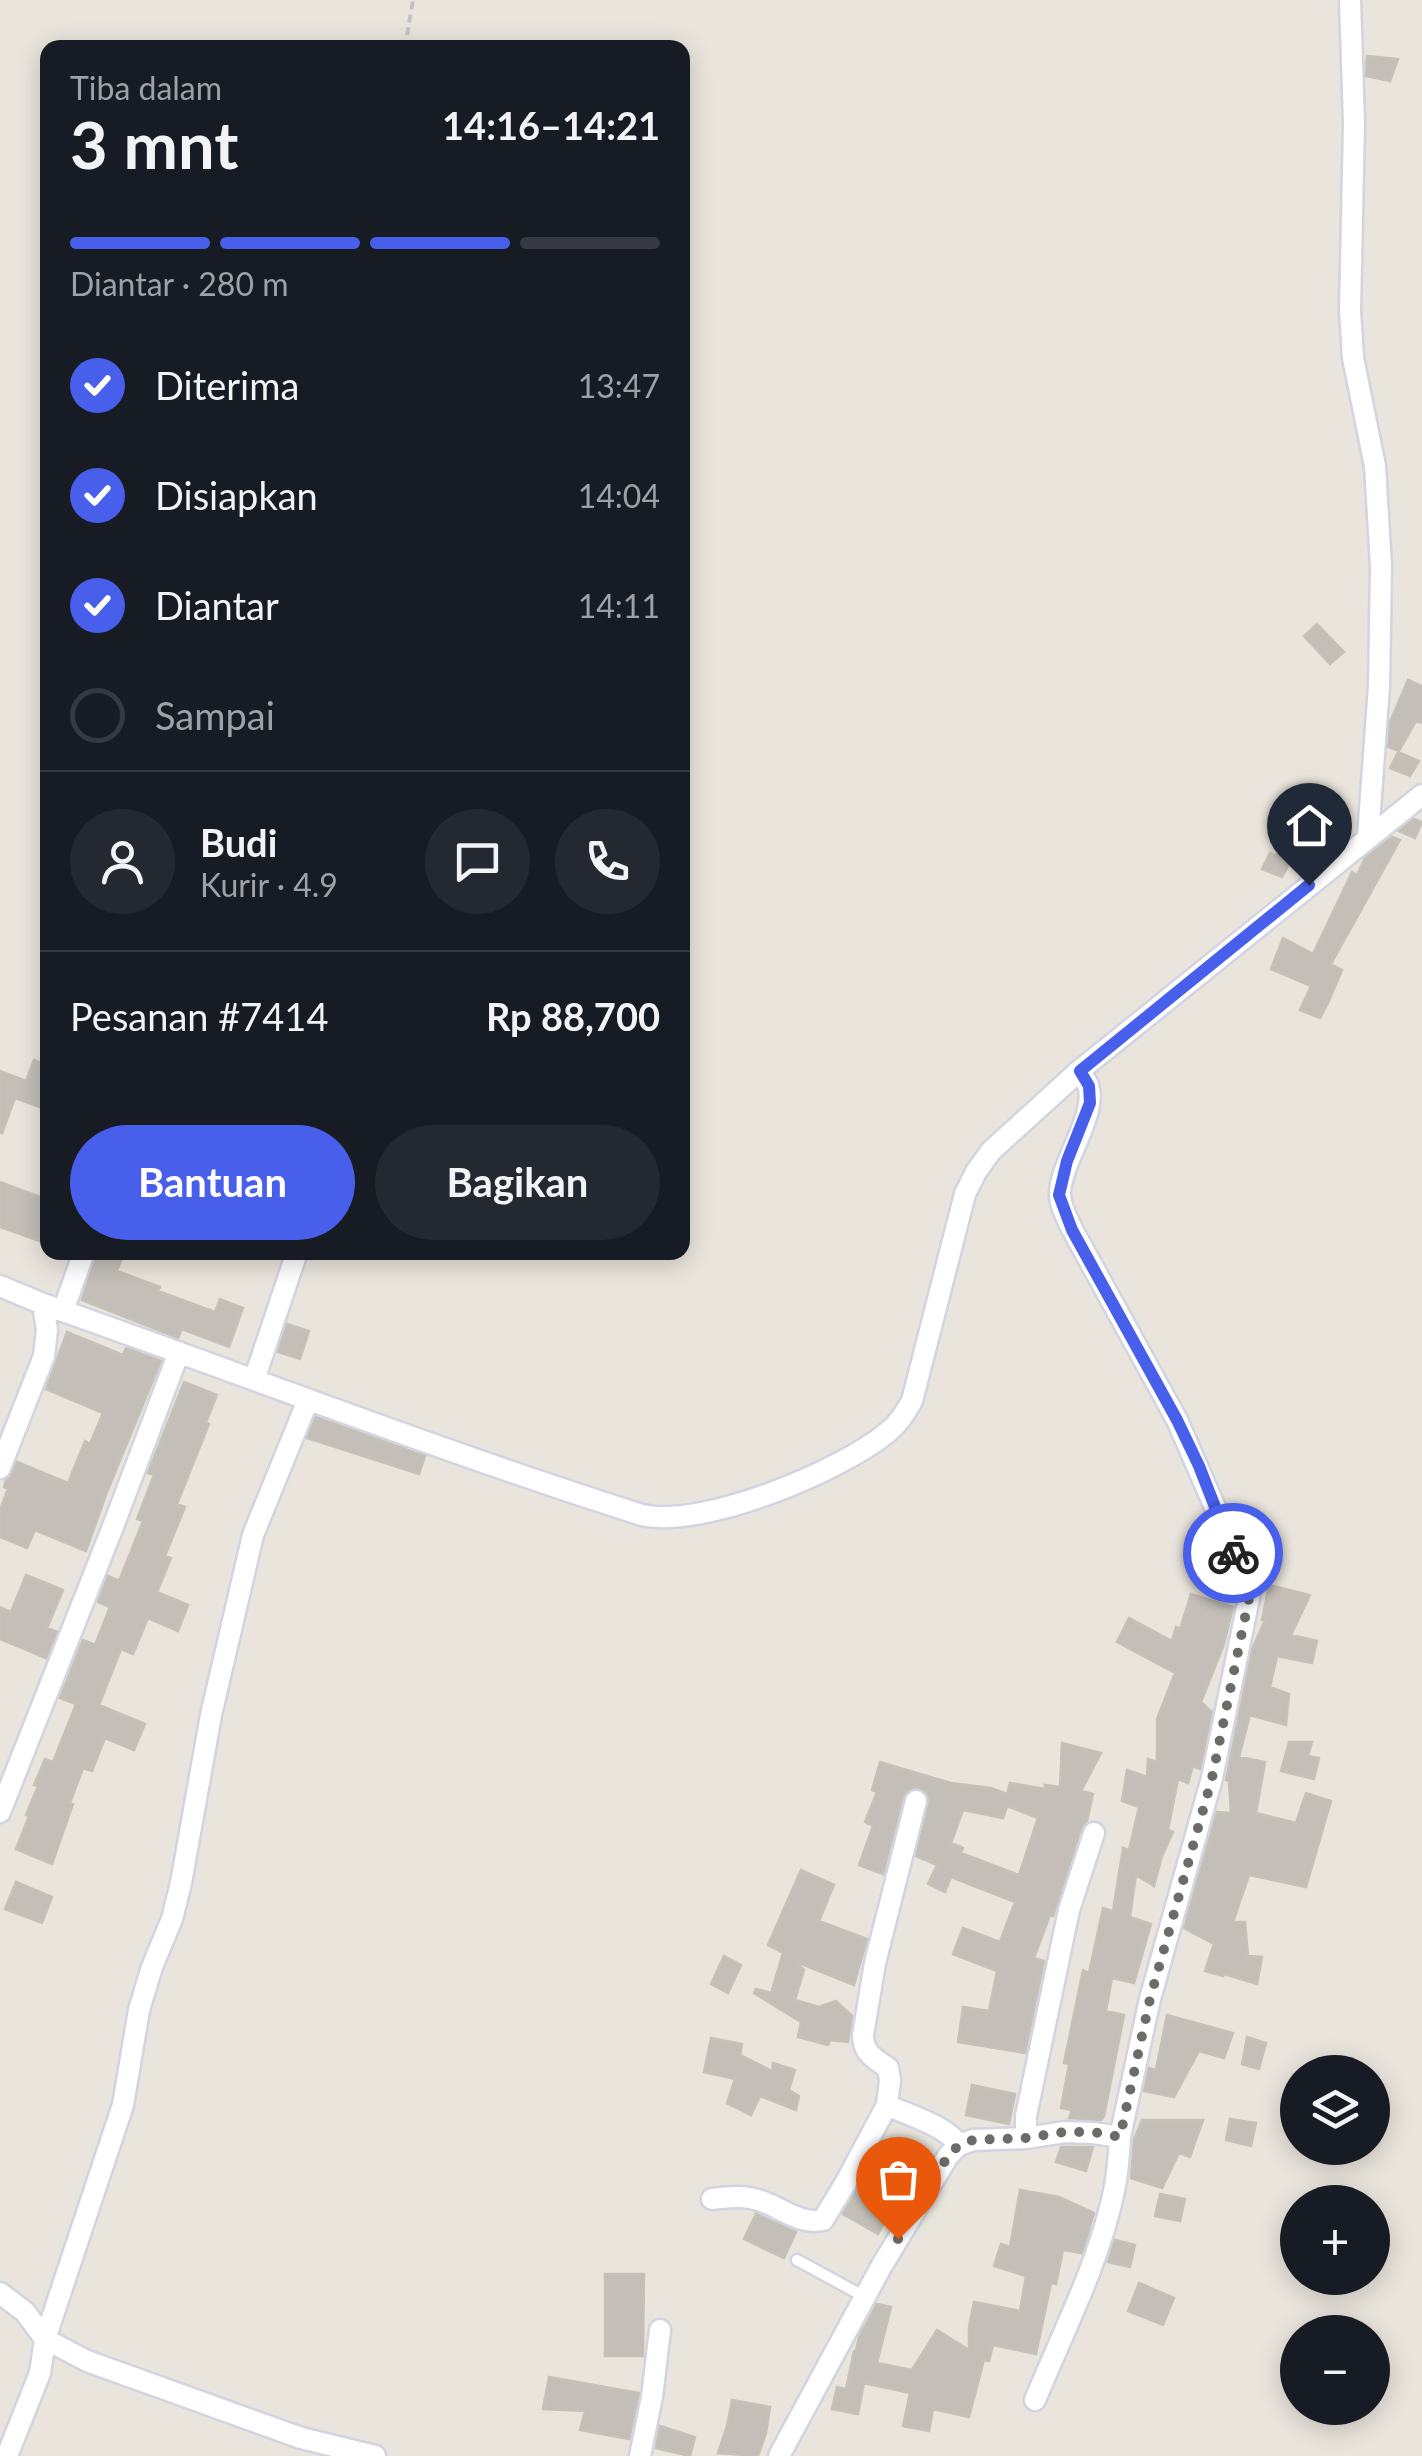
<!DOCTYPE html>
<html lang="id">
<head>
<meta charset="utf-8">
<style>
  :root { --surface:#171b24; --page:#242831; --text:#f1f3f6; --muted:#9ea1a6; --line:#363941; --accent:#485feb }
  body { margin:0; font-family:Lato,sans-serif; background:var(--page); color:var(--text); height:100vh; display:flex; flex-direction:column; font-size:38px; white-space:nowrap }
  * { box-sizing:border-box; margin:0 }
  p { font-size:32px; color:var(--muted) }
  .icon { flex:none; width:55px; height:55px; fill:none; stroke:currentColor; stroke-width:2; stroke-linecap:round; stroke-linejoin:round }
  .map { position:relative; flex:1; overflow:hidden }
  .details { position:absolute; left:40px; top:40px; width:650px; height:1220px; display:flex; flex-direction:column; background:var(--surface); border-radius:20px; box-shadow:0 5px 25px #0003 }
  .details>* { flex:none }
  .tools { position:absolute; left:1280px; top:2055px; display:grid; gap:20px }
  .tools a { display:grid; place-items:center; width:110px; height:110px; border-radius:50%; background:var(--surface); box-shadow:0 5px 25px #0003; font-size:50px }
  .pin { position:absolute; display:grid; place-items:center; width:85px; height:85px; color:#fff; margin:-102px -42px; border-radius:50% 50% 50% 0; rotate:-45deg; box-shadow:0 0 10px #0007 }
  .pin .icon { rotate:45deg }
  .courier { position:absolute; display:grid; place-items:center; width:100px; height:100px; margin:-50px; border:8px solid #485feb; border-radius:50%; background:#fff; color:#222; box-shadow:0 2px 12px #0007 }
  .headline em { font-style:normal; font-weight:700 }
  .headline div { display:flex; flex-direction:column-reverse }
  .headline { display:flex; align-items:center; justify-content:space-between; height:170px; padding:0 30px }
  h1 { font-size:65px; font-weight:700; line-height:75px }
  .bar { display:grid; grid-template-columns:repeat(4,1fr); gap:15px 10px; align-content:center; height:120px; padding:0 30px }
  .bar i { height:12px; border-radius:8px; background:var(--line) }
  .bar .selected { background:var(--accent) }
  .bar p { grid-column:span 4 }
  .line { display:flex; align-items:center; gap:25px; padding:0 30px; border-top:2px solid var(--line) }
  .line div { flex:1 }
  .round { display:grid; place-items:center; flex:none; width:105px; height:105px; border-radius:52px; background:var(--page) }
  ol { padding:0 30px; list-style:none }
  li { display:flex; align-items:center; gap:30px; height:110px }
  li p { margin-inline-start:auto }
  li .icon { padding:10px; border-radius:50%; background:var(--accent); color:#fff; stroke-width:4 }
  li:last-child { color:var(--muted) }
  li i { width:55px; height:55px; border:5px solid var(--line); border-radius:50% }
  .action { display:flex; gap:20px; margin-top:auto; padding:20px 30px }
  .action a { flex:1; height:115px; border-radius:60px; background:var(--accent); color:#fff; font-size:40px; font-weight:700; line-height:115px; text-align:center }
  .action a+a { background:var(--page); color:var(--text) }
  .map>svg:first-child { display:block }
  .building { fill:#c3bfb8; stroke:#c5c1b6; stroke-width:2.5; fill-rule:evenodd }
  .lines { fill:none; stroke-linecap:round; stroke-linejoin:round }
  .service-casing { stroke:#d1d4e1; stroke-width:15 }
  .minor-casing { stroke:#d1d4e1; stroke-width:25 }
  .path { stroke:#c3c3c3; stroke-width:4; stroke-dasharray:8 5; stroke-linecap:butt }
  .service { stroke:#fff; stroke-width:10 }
  .minor { stroke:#fff; stroke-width:20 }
  .done { stroke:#6d6b68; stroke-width:10; stroke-dasharray:0 18 }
  .route { stroke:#485feb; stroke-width:12 }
</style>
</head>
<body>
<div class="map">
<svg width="1422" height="2456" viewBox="0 0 1422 2456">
  <rect width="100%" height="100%" fill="#eae5dc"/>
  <path class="building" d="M1367 56 1398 59 1390 81 1366 76Z
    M1317 624 1344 652 1330 664 1304 636Z
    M1408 680 1422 686V723L1416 721 1399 751 1388 747 1390 722Z
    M1398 752 1419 761 1410 776 1390 768Z
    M1414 819 1422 822 1415 838 1399 831Z
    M1292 821 1312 830 1304 845 1300 844 1282 877 1262 869 1270 853 1276 856Z
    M1392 837 1400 840 1331 964 1342 970 1328 1003 1320 1018 1300 1010 1311 986 1271 969 1283 938 1313 954 1352 872 1357 875 1365 858Z
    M34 1060 48 1066V1110L15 1098 2 1133 0 1132V1071L26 1081Z
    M0 1182 48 1200V1244L0 1227Z
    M97 1252H124L117 1271 160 1287 158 1291 215 1312 220 1299 243 1308 229 1347 182 1329 178 1338 82 1300Z
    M287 1324 309 1331 300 1359 278 1352Z
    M67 1332 123 1355 126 1348 161 1361 107 1492 86 1551 35 1530 27 1548 0 1537V1510L8 1489 4 1487 6 1480 12 1474 17 1462 68 1483 85 1441 90 1444 103 1413 46 1389Z
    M184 1382 217 1395 206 1422 209 1424 177 1504 185 1507 165 1556 171 1558 157 1592 188 1605 178 1631 148 1618 133 1654 121 1649 99 1705 145 1724 134 1750 105 1738 92 1771 83 1768 70 1803 73 1804 52 1864 16 1849 29 1816 26 1815 38 1786 34 1785 45 1759 53 1762 76 1704 60 1698 83 1640 95 1645 110 1607 98 1602 108 1576 119 1581 143 1521 137 1519 154 1475 148 1473Z
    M316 1417 425 1456 419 1474 307 1438Z
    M26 1575 63 1590 47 1628 57 1632 46 1658 0 1639V1607L11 1612Z
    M1269 1585 1310 1595 1291 1635 1317 1641 1312 1663 1277 1656 1270 1687 1289 1694 1286 1725 1250 1715 1239 1757 1265 1762 1256 1813 1296 1823 1306 1793 1331 1801 1306 1887 1249 1875 1233 1922H1245L1248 1956 1262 1957 1257 1984 1224 1974 1223 1976 1205 1971 1214 1944 1184 1928 1217 1812 1231 1813 1229 1781 1226 1780 1252 1650 1265 1620H1262Z
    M1191 1594 1233 1607 1224 1644 1201 1702 1212 1712 1200 1769 1193 1766 1188 1783 1178 1779 1168 1830 1173 1832 1162 1856 1154 1886 1136 1875 1130 1917 1151 1924 1134 1983 1112 1978 1106 2011 1124 2015 1104 2116 1101 2120 1069 2118 1072 2110 1061 2108 1069 2064 1064 2063 1083 1970 1089 1973 1103 1908 1113 1911 1123 1848 1129 1850 1139 1807 1122 1801 1127 1770 1147 1777 1148 1759 1157 1762V1719L1175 1673 1117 1642 1129 1618 1172 1641 1176 1627 1180 1629Z
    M1289 1742H1312L1308 1756 1319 1758 1314 1779 1281 1771Z
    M1062 1743 1101 1753 1081 1791 1093 1794 1087 1821 1081 1829 1053 1916 1050 1915 1034 1958 1044 1961 1025 2053 958 2042 963 2007 989 2011 997 1971 953 1954 963 1928 1000 1942 1015 1902 951 1877 945 1892 928 1884 937 1865 916 1856 929 1803 926 1792 918 1788 907 1791 903 1797 883 1874 859 1865 873 1826 865 1822 877 1792 872 1790 880 1762 951 1783 991 1788 1007 1794 1010 1783 1045 1789V1785L1060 1787ZM1007 1806 1038 1818 1019 1875 961 1853 963 1848 951 1843 963 1810 1003 1818Z
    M801 1870 834 1885 819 1921 867 1939 854 1985 794 1961 804 1970 795 2000 819 2007 836 2001 852 2016 848 2042 830 2040 828 2045 798 2037 801 2022 754 1993 756 1989 771 1993 783 1953 768 1945Z
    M16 1882 52 1897 42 1923 5 1909Z
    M724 1956 741 1965 728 1993 711 1984Z
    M1167 2015 1233 2033 1224 2058 1199 2051 1174 2097 1144 2091 1149 2068 1156 2070Z
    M1247 2037 1266 2043 1259 2069 1242 2064Z
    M711 2038 742 2044 740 2055 772 2071 773 2063 795 2070 789 2090 799 2096 796 2110 760 2096 751 2115 727 2103 735 2079 704 2072Z
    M972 2085 1015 2094 1009 2124 966 2115Z
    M1230 2119 1256 2123 1251 2146 1226 2140Z
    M1142 2120H1203L1190 2157 1179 2153 1162 2188 1131 2178 1134 2139Z
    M1061 2147H1093L1086 2171 1056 2162Z
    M879 2149 904 2163 882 2204 891 2210 878 2234 843 2214Z
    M1020 2190 1059 2197 1094 2213 1082 2253 1063 2250 1056 2284 1051 2283 1036 2354 993 2345 989 2361 984 2360 969 2417 933 2409 929 2431 903 2426 910 2393 864 2383 858 2414 832 2409 837 2387 846 2389 854 2351H856L859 2337 877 2304 891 2307 877 2363 912 2370 937 2330 969 2350V2327L974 2302 1020 2311 1026 2276 994 2266 1001 2244 1010 2247Z
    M1160 2194 1185 2199 1180 2221 1155 2216Z
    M756 2214 796 2232 784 2258 744 2239Z
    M1115 2240 1135 2245 1130 2267 1108 2262Z
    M605 2274H644L643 2356H605Z
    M1139 2283 1174 2298 1163 2325 1128 2311Z
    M549 2377 639 2393 629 2439 580 2430 585 2411 543 2409Z
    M732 2400 770 2407 766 2433 758 2456 718 2453 727 2426Z
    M660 2426 695 2437 690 2456 656 2448Z"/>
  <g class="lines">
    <defs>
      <path id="service" d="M797 2260 865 2297"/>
      <path id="minor" d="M1350 0 1354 123 1350 311 1353 358 1375 466 1381 566 1379 686 1368 837
        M0 1286 43 1304 47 1330 44 1356 0 1468
        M43 1304C243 1374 440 1451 642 1515 703 1529 841 1471 888 1432 899 1423 905 1413 912 1401L965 1194 976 1172 991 1151 1079 1071 1422 795
        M63 1311 84 1252
        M254 1380 297 1252
        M308 1400 253 1535 211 1715 181 1883 172 1919 152 1967 139 2010 123 2105 45 2339 87 2361 301 2438 375 2456
        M0 1812 114 1524 179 1352
        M887 2105C910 2116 945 2125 959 2145
        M1026 2138V2116L1069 1910 1094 1833
        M712 2199C729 2197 745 2195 761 2201 782 2208 800 2225 823 2220L846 2182 887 2105 890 2080 888 2068C874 2058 863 2053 863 2035L875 1963 916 1801
        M0 2293 25 2312 45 2339 40 2373 7 2456
        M1035 2400C1063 2332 1099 2263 1114 2191 1118 2173 1119 2155 1120 2137
        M640 2456 652 2397 660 2330
        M779 2456 881 2267 948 2156 959 2145 973 2140 1026 2138 1065 2132 1093 2133 1120 2137 1150 1999 1212 1778 1249 1598 1244 1574 1177 1420 1072 1229C1067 1218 1059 1204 1060 1192 1062 1160 1098 1114 1088 1085 1086 1080 1082 1076 1079 1071"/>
    </defs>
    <use href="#service" class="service-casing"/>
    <use href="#minor" class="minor-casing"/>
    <path class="path" d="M405 48 413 0"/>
    <use href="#service" class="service"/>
    <use href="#minor" class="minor"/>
  </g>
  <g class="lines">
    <path class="done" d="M898 2239 948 2156 959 2145 973 2140 1026 2138 1065 2132H1093L1120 2137 1150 1999 1212 1778 1249 1598 1244 1574 1233 1553"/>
    <path class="route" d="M1233 1553 1199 1466 1177 1420 1072 1230 1059 1195 1067 1161 1090 1103 1089 1086 1080 1071 1309 885"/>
  </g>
</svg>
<div class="tools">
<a><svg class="icon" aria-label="layers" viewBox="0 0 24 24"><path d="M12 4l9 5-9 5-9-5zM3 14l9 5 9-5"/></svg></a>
<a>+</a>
<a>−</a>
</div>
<div class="pin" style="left:898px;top:2239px;background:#ea580c"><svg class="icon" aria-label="bag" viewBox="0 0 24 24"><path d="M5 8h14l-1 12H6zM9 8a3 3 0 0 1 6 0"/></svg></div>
<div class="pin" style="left:1309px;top:885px;background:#1f2937"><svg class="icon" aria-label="home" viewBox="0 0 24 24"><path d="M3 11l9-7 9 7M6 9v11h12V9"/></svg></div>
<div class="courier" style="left:1233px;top:1553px"><svg class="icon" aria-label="bike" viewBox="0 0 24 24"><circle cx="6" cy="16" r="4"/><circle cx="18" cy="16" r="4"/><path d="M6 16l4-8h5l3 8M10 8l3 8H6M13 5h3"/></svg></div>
<section class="details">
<div class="headline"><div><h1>3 mnt</h1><p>Tiba dalam</p></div><em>14:16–14:21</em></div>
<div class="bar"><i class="selected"></i><i class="selected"></i><i class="selected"></i><i></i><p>Diantar · 280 m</p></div>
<ol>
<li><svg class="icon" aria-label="check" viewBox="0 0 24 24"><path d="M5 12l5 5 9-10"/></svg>Diterima<p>13:47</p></li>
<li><svg class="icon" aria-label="check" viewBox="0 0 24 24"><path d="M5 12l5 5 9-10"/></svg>Disiapkan<p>14:04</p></li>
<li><svg class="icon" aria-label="check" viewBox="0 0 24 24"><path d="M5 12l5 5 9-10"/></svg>Diantar<p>14:11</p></li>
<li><i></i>Sampai</li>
</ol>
<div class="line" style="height:180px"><a class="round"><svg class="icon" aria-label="person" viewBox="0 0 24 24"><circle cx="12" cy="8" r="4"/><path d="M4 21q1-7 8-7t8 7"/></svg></a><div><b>Budi</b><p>Kurir · 4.9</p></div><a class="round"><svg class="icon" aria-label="chat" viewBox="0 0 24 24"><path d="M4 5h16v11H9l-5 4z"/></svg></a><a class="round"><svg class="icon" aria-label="phone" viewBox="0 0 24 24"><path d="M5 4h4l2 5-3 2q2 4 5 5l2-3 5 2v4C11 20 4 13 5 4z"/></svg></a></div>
<div class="line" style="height:130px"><div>Pesanan #7414</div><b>Rp 88,700</b></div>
<div class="action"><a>Bantuan</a><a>Bagikan</a></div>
</section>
</div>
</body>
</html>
